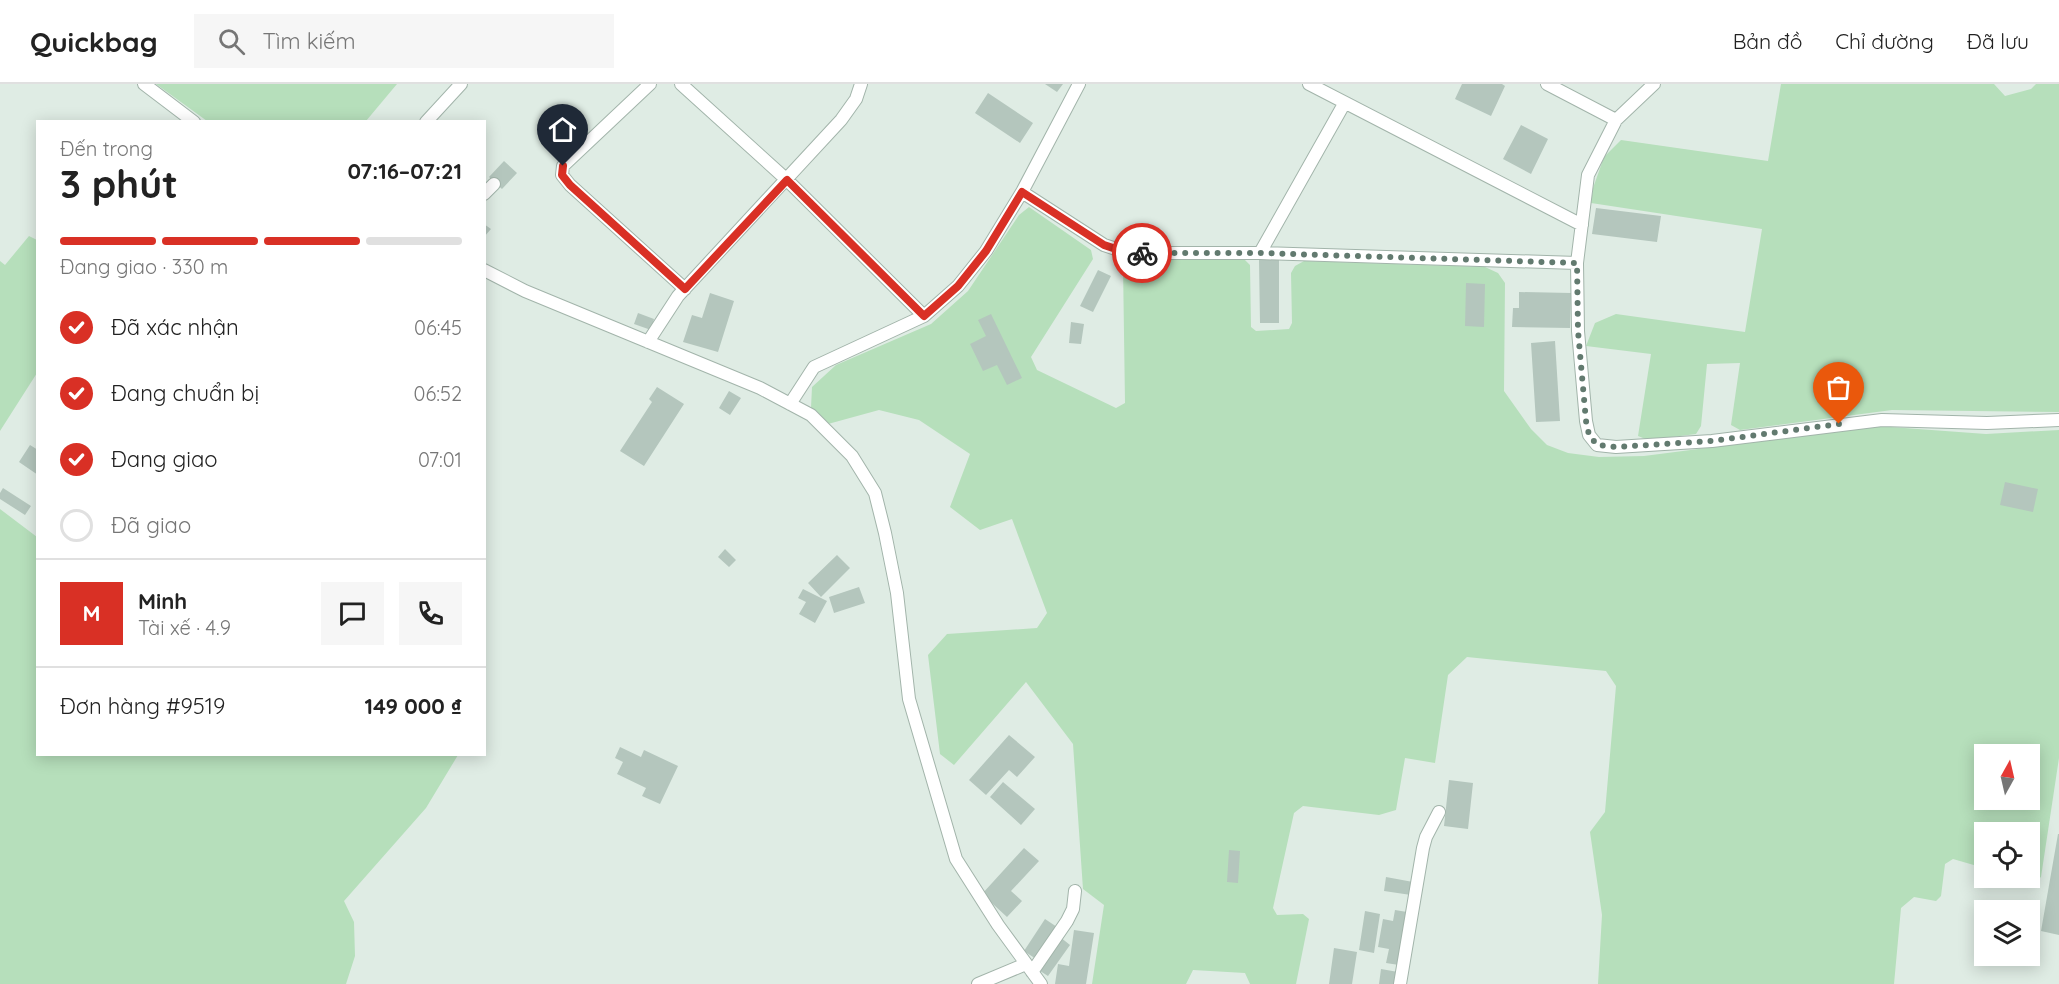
<!DOCTYPE html>
<html lang="vi">
<head>
<meta charset="utf-8">
<style>
  :root { --surface:#fff; --page:#f6f6f6; --text:#222; --muted:#767676; --line:#e0e0e0; --accent:#d93025 }
  body { margin:0; font-family:Quicksand,sans-serif; background:var(--page); color:var(--text); height:100vh; display:flex; flex-direction:column; font-size:22px; white-space:nowrap }
  * { box-sizing:border-box; margin:0 }
  p { font-size:20px; color:var(--muted) }
  .icon { flex:none; width:33px; height:33px; fill:none; stroke:currentColor; stroke-width:2; stroke-linecap:round; stroke-linejoin:round }
  .map { position:relative; flex:1; overflow:hidden }
  .sheet { position:absolute; left:36px; top:36px; width:450px; height:636px; display:flex; flex-direction:column; background:var(--surface); border-radius:0px; box-shadow:0 3px 15px #0003 }
  .sheet>* { flex:none }
  .needle { width:39px; rotate:8deg }
  .tools { position:absolute; left:1974px; top:660px; display:grid; gap:12px }
  .tools a { display:grid; place-items:center; width:66px; height:66px; border-radius:0px; background:var(--surface); box-shadow:0 3px 15px #0003; font-size:30px }
  .pin { position:absolute; display:grid; place-items:center; width:51px; height:51px; color:#fff; margin:-62px -26px; border-radius:50% 50% 50% 0; rotate:-45deg; box-shadow:0 0 6px #0007 }
  .pin .icon { rotate:45deg }
  .courier { position:absolute; display:grid; place-items:center; width:60px; height:60px; margin:-30px; border:4px solid #d93025; border-radius:50%; background:#fff; color:#222; box-shadow:0 2px 8px #0007 }
  .overview em { font-style:normal; font-weight:800 }
  .overview div { display:flex; flex-direction:column-reverse }
  .overview { display:flex; align-items:center; justify-content:space-between; height:102px; padding:0 24px }
  h1 { font-size:39px; font-weight:800; line-height:45px }
  .bar { display:grid; grid-template-columns:repeat(4,1fr); gap:9px 6px; align-content:center; height:72px; padding:0 24px }
  .bar i { height:8px; border-radius:4px; background:var(--line) }
  .bar .current { background:var(--accent) }
  .bar p { grid-column:span 4 }
  .line { display:flex; align-items:center; gap:15px; padding:0 24px; border-top:2px solid var(--line) }
  .line div { flex:1 }
  .round { display:grid; place-items:center; flex:none; width:63px; height:63px; border-radius:0px; background:var(--page) }
  ol { padding:0 24px; list-style:none }
  li { display:flex; align-items:center; gap:18px; height:66px }
  li p { margin-inline-start:auto }
  li .icon { padding:6px; border-radius:50%; background:var(--accent); color:#fff; stroke-width:4 }
  li:last-child { color:var(--muted) }
  li i { width:33px; height:33px; border:3px solid var(--line); border-radius:50% }
  header { display:flex; align-items:center; gap:36px; box-sizing:border-box; height:84px; padding:0 30px; background:var(--surface); border-bottom:2px solid var(--line) }
  header strong { font-size:28px }
  nav { display:flex; gap:33px; margin-inline-start:auto; font-size:21px }
  .search { width:420px; height:54px; background:var(--page); display:flex; align-items:center; gap:15px; box-sizing:border-box; padding:0 21px; border-radius:0px; color:var(--muted); font-size:22px }
  .map>svg:first-child { display:block }
  .green { fill:#b6dfbb; fill-rule:evenodd }
  .building { fill:#b4c6bd }
  .lines { fill:none; stroke-linecap:round; stroke-linejoin:round }
  .street-casing { stroke:#a2b4aa; stroke-width:14 }
  .street { stroke:#fff; stroke-width:12 }
  .done { stroke:#627a6f; stroke-width:6; stroke-dasharray:0 10.8 }
  .route { stroke:#d93025; stroke-width:8 }
</style>
</head>
<body>
<header>
<strong>Quickbag</strong>
<div class="search"><svg class="icon" aria-label="search" viewBox="0 0 24 24"><circle cx="10" cy="10" r="6"/><path d="M15 15l6 6"/></svg>Tìm kiếm</div>
<nav><a>Bản đồ</a><a>Chỉ đường</a><a>Đã lưu</a></nav>
</header>
<div class="map">
<svg width="2059" height="900" viewBox="0 0 2059 900">
  <rect width="100%" height="100%" fill="#dfece4"/>
  <path class="green" d="M156 0H397L366 37H207Z
    M1781 0H1994L2005 12 2031 5 2036 0H2059V328L1892 326 1740 346 1731 341 1740 279 1707 280 1701 342 1696 350 1648 356 1638 352 1651 270 1586 262 1595 239 1616 230 1745 248 1762 145 1591 119 1593 104 1604 73 1621 56 1768 77Z
    M1029 123 1091 166 1093 175 1031 273 1037 286 1116 324 1125 319 1123 181 1129 175H1244L1250 181 1251 243 1256 247 1289 245 1292 239 1291 189 1295 182 1304 177 1485 183 1498 189 1505 199 1504 307 1531 345 1547 361 1568 369 1599 373 1644 372 1877 342 1986 350 2059 346V674L2041 793 2035 798 2019 794H2030V748H1984V784L1953 775 1945 780 1941 812 1936 817 1914 813 1901 824 1894 900H1598L1602 831 1590 748 1605 728 1616 602 1606 587 1467 573 1448 591 1435 679 1405 674 1396 726 1379 731 1303 722 1294 729 1273 824 1277 831 1303 830 1309 835 1296 900H1250L1245 889 1193 886 1186 900H1092L1104 821 1083 805 1073 660 1026 598 954 681 940 670 928 571 947 550 1037 544 1047 529 1012 435 980 446 950 423 970 370 919 336 879 326 828 340 811 324 812 303 836 281 931 240 968 207 1019 131ZM1984 670H2030V716H1984Z
    M29 152 37 156V289L0 347V177L5 181Z
    M0 425 37 453 38 670 458 671 426 724 344 817 354 838 355 872 346 900H0Z"/>
  <path class="building" d="M1045 0H1063L1057 8Z
    M1462 0H1502L1505 2 1491 32 1455 15Z
    M988 9 1033 39 1020 59 975 29Z
    M1521 41 1548 55 1531 90 1503 75Z
    M504 77 517 89 502 105 489 93Z
    M1596 124 1661 132 1657 158 1592 150Z
    M484 140 491 145 484 153Z
    M1259 175H1279V239H1260Z
    M1098 186 1111 192 1093 228 1080 222Z
    M1466 199 1485 200 1484 243 1465 242Z
    M1519 208 1571 209 1570 244 1512 243 1513 224H1519Z
    M710 209 734 217 718 268 683 258 692 231 702 234Z
    M638 229 654 235 651 246 634 240Z
    M991 230 1022 294 1007 301 997 281 983 287 970 260 986 252 978 236Z
    M1071 238 1084 240 1081 260 1069 259Z
    M1555 257 1560 337 1536 338 1531 259Z
    M657 303 684 320 644 382 620 367 652 318 649 315Z
    M729 307 741 314 730 331 719 324Z
    M30 361 38 366V391L19 378Z
    M2005 398 2038 405 2033 428 2000 421Z
    M3 404 31 422 25 431 0 415V409Z
    M725 465 736 476 729 483 718 473Z
    M837 471 850 484 821 513 808 499Z
    M859 503 865 519 834 529 829 513Z
    M803 505 827 517 815 539 799 530 806 518 798 514Z
    M1009 651 1035 673 1017 693 1009 686 986 711 969 696Z
    M620 663 641 673 644 666 678 682 660 720 642 712 646 704 617 690 623 678 615 674Z
    M1449 696 1473 699 1468 745 1444 742Z
    M1003 698 1035 725 1021 741 990 713Z
    M2058 750H2059V851L2041 847Z
    M1024 764 1039 777 1011 807 1022 817 1007 833 982 810Z
    M1229 766 1240 767 1238 799 1227 798Z
    M1386 793 1413 798 1411 811 1384 807Z
    M1395 826 1407 828 1399 881 1386 879 1389 865 1378 863 1383 835 1393 837Z
    M1365 827 1380 830 1374 869 1359 866Z
    M1045 835 1057 843 1036 875 1024 867Z
    M1074 846 1094 849 1086 900H1055L1058 880 1069 882Z
    M1060 853 1070 861 1048 892 1037 885Z
    M1334 864 1357 868 1352 900H1329Z
    M1381 885 1398 888 1396 900H1379Z"/>
  <g class="lines">
    <defs>
      <path id="street" d="M144 0 194 38
        M650 0 563 82 562 91 570 101 685 205
        M681 0 787 96 924 232
        M1309 0 1582 141
        M1547 0 1616 36
        M1654 0 1616 36 1588 91 1577 179 1578 247 1586 337 1589 351 1597 361 1616 363 1712 357 1882 336 1987 339 2059 336
        M426 38 461 0
        M1022 108 1104 161 1119 166 1138 169H1260L1577 179
        M484 110 494 100
        M1260 169 1344 20
        M484 186 525 207 760 304 811 331 852 372 875 409 885 449 897 509 909 615 956 775 998 841 1041 900
        M648 258 678 212 841 36 856 15 861 0
        M790 320 814 283 924 232 958 202 986 167 1022 108 1079 0
        M1032 888 1067 837 1073 825 1075 807
        M978 900 1026 880
        M1400 900 1423 764 1426 753 1439 728"/>
    </defs>
    <use href="#street" class="street-casing"/>
    <use href="#street" class="street"/>
  </g>
  <g class="lines">
    <path class="done" d="M1142 169H1260L1577 179 1578 247 1586 337 1589 351 1597 361 1616 363 1712 357 1839 340"/>
    <path class="route" d="M563 82 562 91 570 101 685 205 787 96 924 232 958 202 986 167 1022 108 1104 161 1119 166 1142 169"/>
  </g>
</svg>
<div class="tools">
<a><svg class="needle" viewBox="-14 -14 28 28"><path d="M0-13l5 13h-10z" fill="#e53935"/><path d="M0 13l5-13h-10z" fill="#767676"/></svg></a>
<a><svg class="icon" aria-label="locate" viewBox="0 0 24 24"><circle cx="12" cy="12" r="6"/><path d="M12 2v4M12 18v4M2 12h4M18 12h4"/></svg></a>
<a><svg class="icon" aria-label="layers" viewBox="0 0 24 24"><path d="M12 4l9 5-9 5-9-5zM3 14l9 5 9-5"/></svg></a>
</div>
<div class="pin" style="left:1839px;top:340px;background:#ea580c"><svg class="icon" aria-label="bag" viewBox="0 0 24 24"><path d="M5 8h14l-1 12H6zM9 8a3 3 0 0 1 6 0"/></svg></div>
<div class="pin" style="left:563px;top:82px;background:#1f2937"><svg class="icon" aria-label="home" viewBox="0 0 24 24"><path d="M3 11l9-7 9 7M6 9v11h12V9"/></svg></div>
<div class="courier" style="left:1142px;top:169px"><svg class="icon" aria-label="bike" viewBox="0 0 24 24"><circle cx="6" cy="16" r="4"/><circle cx="18" cy="16" r="4"/><path d="M6 16l4-8h5l3 8M10 8l3 8H6M13 5h3"/></svg></div>
<section class="sheet">
<div class="overview"><div><h1>3 phút</h1><p>Đến trong</p></div><em>07:16–07:21</em></div>
<div class="bar"><i class="current"></i><i class="current"></i><i class="current"></i><i></i><p>Đang giao · 330 m</p></div>
<ol>
<li><svg class="icon" aria-label="check" viewBox="0 0 24 24"><path d="M5 12l5 5 9-10"/></svg>Đã xác nhận<p>06:45</p></li>
<li><svg class="icon" aria-label="check" viewBox="0 0 24 24"><path d="M5 12l5 5 9-10"/></svg>Đang chuẩn bị<p>06:52</p></li>
<li><svg class="icon" aria-label="check" viewBox="0 0 24 24"><path d="M5 12l5 5 9-10"/></svg>Đang giao<p>07:01</p></li>
<li><i></i>Đã giao</li>
</ol>
<div class="line" style="height:108px"><b class="round" style="background:var(--accent);color:#fff">M</b><div><b>Minh</b><p>Tài xế · 4.9</p></div><a class="round"><svg class="icon" aria-label="chat" viewBox="0 0 24 24"><path d="M4 5h16v11H9l-5 4z"/></svg></a><a class="round"><svg class="icon" aria-label="phone" viewBox="0 0 24 24"><path d="M5 4h4l2 5-3 2q2 4 5 5l2-3 5 2v4C11 20 4 13 5 4z"/></svg></a></div>
<div class="line" style="height:78px"><div>Đơn hàng #9519</div><b>149 000 ₫</b></div>
</section>
</div>
</body>
</html>
